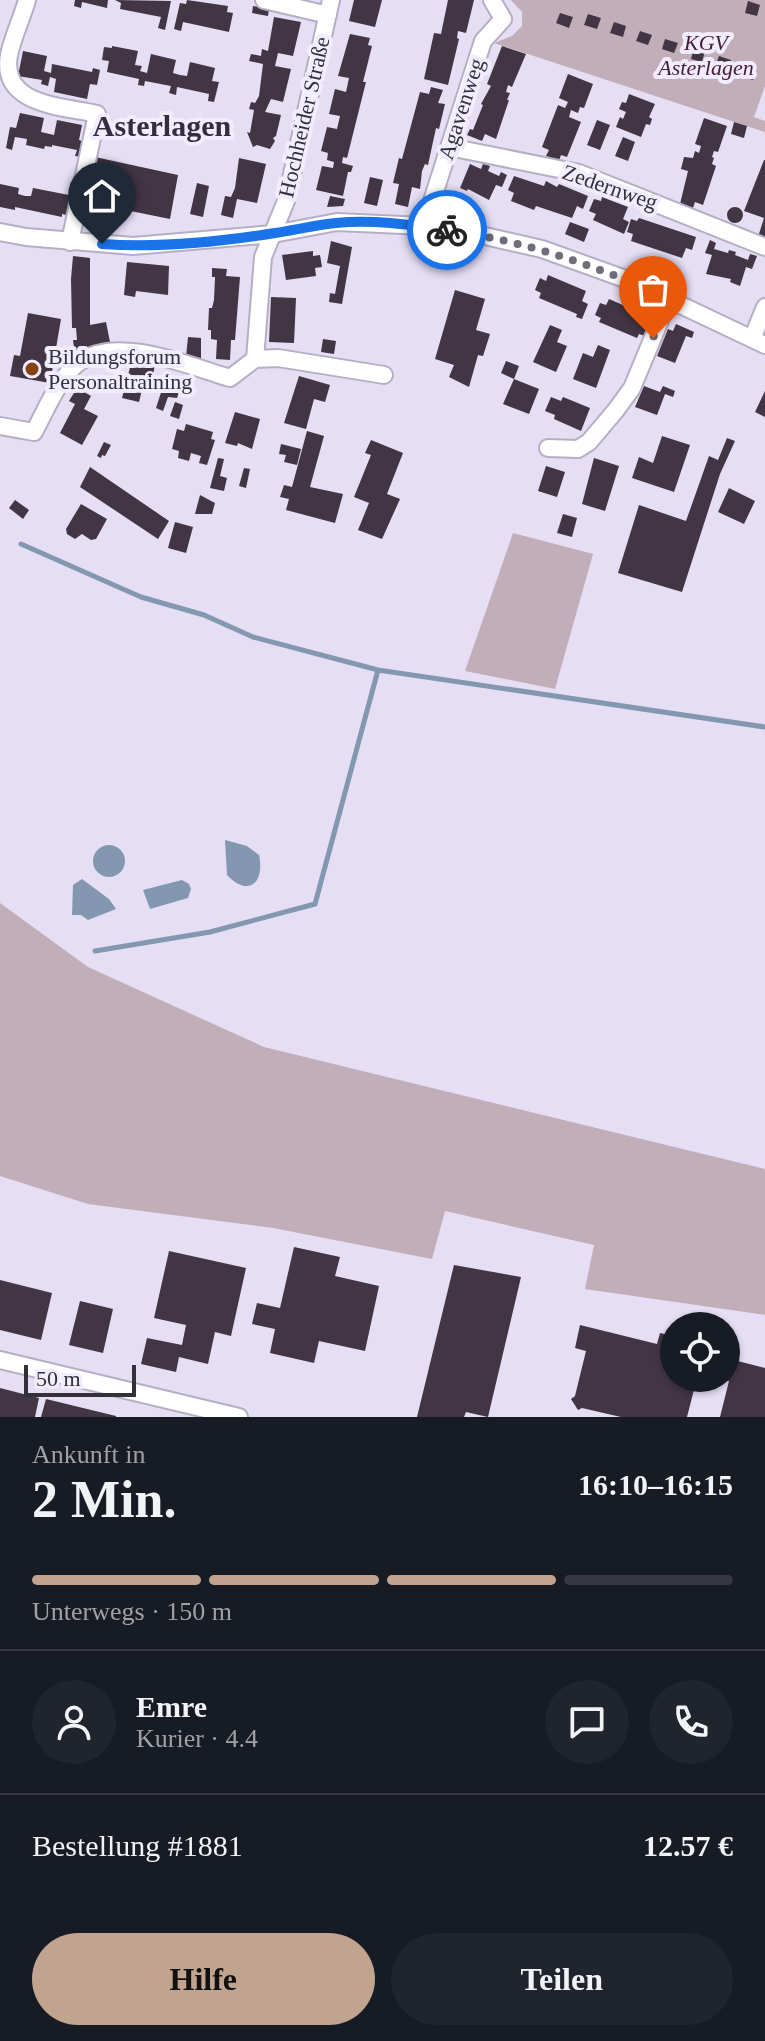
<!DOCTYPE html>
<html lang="de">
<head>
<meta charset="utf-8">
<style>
  :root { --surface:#171b24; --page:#20242c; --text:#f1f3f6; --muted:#9ea1a6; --line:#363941; --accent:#c0a48f }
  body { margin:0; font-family:"Times New Roman",serif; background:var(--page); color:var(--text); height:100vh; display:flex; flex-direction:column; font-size:30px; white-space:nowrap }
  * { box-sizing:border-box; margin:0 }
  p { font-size:26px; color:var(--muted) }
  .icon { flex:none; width:44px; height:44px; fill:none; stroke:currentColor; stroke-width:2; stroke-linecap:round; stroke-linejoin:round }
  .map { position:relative; height:1417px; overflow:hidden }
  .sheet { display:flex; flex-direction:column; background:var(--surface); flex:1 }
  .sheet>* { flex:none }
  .fabs { position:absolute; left:660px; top:1312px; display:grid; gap:16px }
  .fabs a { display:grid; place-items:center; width:80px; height:80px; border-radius:50%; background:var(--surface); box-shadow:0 2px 6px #0004; font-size:40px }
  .scale { position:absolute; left:24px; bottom:20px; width:112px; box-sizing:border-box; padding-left:8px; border:4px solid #323038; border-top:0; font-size:22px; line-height:28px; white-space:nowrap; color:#323038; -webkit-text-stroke:6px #f1ecfe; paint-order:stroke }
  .pin { position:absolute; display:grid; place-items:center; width:68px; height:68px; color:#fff; margin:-82px -34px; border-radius:50% 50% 50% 0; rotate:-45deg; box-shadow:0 0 8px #0007 }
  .pin .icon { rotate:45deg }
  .courier { position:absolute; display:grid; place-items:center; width:80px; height:80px; margin:-40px; border:6px solid #1a73e8; border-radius:50%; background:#fff; color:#222; box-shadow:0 2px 10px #0007 }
  .head em { font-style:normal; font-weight:600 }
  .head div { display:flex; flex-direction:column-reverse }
  .head { display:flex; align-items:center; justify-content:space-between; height:136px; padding:0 32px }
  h1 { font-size:52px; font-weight:600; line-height:60px }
  .bar { display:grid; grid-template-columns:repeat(4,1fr); gap:12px 8px; align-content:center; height:96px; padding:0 32px }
  .bar i { height:10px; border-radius:6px; background:var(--line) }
  .bar .active { background:var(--accent) }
  .bar p { grid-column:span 4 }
  .line { display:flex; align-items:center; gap:20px; padding:0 32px; border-top:2px solid var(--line) }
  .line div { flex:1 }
  .round { display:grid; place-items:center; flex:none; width:84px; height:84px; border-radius:42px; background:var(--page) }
  .action { display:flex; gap:16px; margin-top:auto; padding:16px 32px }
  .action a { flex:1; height:92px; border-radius:48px; background:var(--accent); color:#111; font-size:32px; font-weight:600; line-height:92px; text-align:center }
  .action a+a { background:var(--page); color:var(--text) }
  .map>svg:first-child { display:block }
  .green { fill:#c2aeb9 }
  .water { fill:#8497b0 }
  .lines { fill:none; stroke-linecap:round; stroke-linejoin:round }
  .stream { stroke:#8497b0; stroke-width:5 }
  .building { fill:#423544 }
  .street-casing { stroke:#b5afc4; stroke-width:20 }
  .street { stroke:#fff; stroke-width:16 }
  .done { stroke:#716d7a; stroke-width:8; stroke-dasharray:0 14.4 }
  .route { stroke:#1a73e8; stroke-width:10 }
  .poi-dot { fill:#854311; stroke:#f1ecfe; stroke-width:3 }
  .labels { text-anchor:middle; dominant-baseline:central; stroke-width:8; stroke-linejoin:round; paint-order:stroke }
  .park-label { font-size:22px; font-style:italic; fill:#451c36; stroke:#f1ecfe }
  .street-label { font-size:22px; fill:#323038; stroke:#f1ecfe }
  .poi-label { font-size:22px; fill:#323038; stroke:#f1ecfe; text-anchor:start }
  .district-label { font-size:30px; font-weight:bold; fill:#332e3f; stroke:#f1ecfe }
</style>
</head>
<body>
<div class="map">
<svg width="765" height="1417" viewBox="0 0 765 1417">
  <rect width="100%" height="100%" fill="#e5def5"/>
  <path class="green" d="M511 0H765V86L754 117 765 121V132L494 43 512 36 522 26V12Z
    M513 533 593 554 555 689 465 671Z
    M0 903 88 967 264 1047 765 1169V1315L585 1289 594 1245 445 1211 432 1259 273 1228 88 1204 0 1176Z"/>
  <path class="water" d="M225 840 247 846 259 855C265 882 249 898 227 875Z
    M93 861a16 16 0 1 1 32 0a16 16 0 1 1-32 0Z
    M82 879 109 899 116 909 88 920 81 915H72L73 885Z
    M182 880 189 884 191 889 188 898 150 909 143 890Z"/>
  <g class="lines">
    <path class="stream" d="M21 544 141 597 204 615 253 637 378 670 765 727
      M95 951 210 932 315 904 378 670"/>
  </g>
  <path class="building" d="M75 0H108L107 8 82 2 81 8 74 6Z
    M115 0 171 1 165 30 158 28 161 17 120 9 121 3Z
    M187 0 228 6 227 12 233 13 229 32 183 22 181 31 174 29 180 3 186 4Z
    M354 0H382L375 27 349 21Z
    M448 0H474L466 33 458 31 457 38 459 39 448 85 424 79 434 33 441 34Z
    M748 1 760 5 757 16 745 13Z
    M253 6 269 9 268 16 252 13Z
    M560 13 573 17 569 28 556 23Z
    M588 14 601 18 597 29 584 25Z
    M274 17 301 22 293 56 278 53 275 66 291 69 283 102 271 99 265 112 281 115 276 136 273 138 275 141 270 149 257 145 253 147 247 132 250 133 254 110 249 109 251 102 255 103 259 96 263 64 249 61 251 54 261 56 262 49 268 51Z
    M614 22 626 26 623 37 610 33Z
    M640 31 652 35 648 45 636 41Z
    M350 34 370 38 368 45 372 46 363 82H366L347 158 343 157 342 163 353 166 351 172H348L343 196 316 190 322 166 333 168 334 162 327 160 328 153 321 151 327 127 337 129 340 116 329 114 335 89 346 92 349 78 338 76Z
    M665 39 678 43 674 53 662 49Z
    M112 46 138 51 135 65 142 66 140 71 147 73 151 54 176 60 173 73 180 75 187 76 190 62 215 68 212 81 219 82 214 102 208 101 209 94 177 87 176 95 169 93 171 86 145 81 144 86 138 85 139 79 107 72 109 61 102 60 104 47 112 48Z
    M502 46 526 54 512 87 508 85 506 92 510 93 507 100H509L496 139 485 134 482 141 467 135 470 129 473 130 483 105 481 104 491 86 487 84Z
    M694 48 705 51 702 62 691 59Z
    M23 51 47 56 44 71 51 73 52 64 92 72 93 68 100 70 97 85 90 84 87 99 54 92 56 79 50 77 48 86 41 84 42 80 18 76Z
    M719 56 731 60 727 71 715 67Z
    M745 65 756 68 753 80 741 76Z
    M568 74 593 84 584 108 580 107 578 113 571 110 569 117 581 122 567 157 561 155 559 161 546 156 549 150 542 147 558 105 565 108 568 102 559 98Z
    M431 87 443 90 438 103 445 104 439 129 436 128 428 165 425 164 422 171 420 189 412 187 408 207 395 204 399 184 393 183 399 158 402 159 420 92 429 94Z
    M629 94 655 104 649 117 652 119 650 125 646 124 641 137 616 127 620 117 623 119 626 112 619 109 622 102 626 103Z
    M20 113 44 118 41 132 54 135 57 120 82 125 79 140 85 142 82 157 75 156 77 150 52 145V147L45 146 44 149 26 145 27 139 15 137 12 150 6 148 10 127 16 128Z
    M704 118 727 126 718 152 714 151 712 157 714 158 712 164 716 166 703 205 695 202 693 208 680 204 688 171 681 169 684 157 693 158 695 151 699 153 701 146 695 144Z
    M597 120 610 125 600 150 587 145Z
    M734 122 747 126 744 138 731 134Z
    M623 137 635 142 628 161 615 156Z
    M95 157 178 175 170 219 101 205 97 224 82 221Z
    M239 158 266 164 257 203 237 199 233 218 221 215 225 196 231 197 235 188Z
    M764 160H765V239L758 237 764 218 744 211Z
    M470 164 481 169 483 164 490 166 488 171 499 176 501 172 507 175 502 187 496 185 489 200 468 189 467 191 460 188Z
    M514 176 544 186 546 181 557 187 559 184 588 196 583 209 577 206 572 218 536 206 534 210 511 201 514 193 508 190Z
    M370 177 383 180 377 206 364 203Z
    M197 183 209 186 203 217 190 214Z
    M0 184 19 188 18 194 25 196H31L33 188 74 196 70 216 62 214V217L15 207V210L0 207Z
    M330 196 345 199 343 206 327 207Z
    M602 197 628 207 623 219 629 222 624 234 593 220 596 214 589 211 594 199 601 201Z
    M727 215a8 8 0 1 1 16 0a8 8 0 1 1-16 0Z
    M639 218 696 237 692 250 686 248 682 258 631 241 633 234 627 232 631 219 637 221Z
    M570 222 589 229 584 242 565 234Z
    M710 240 716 243 714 249 728 253 729 250 736 252 735 255 748 260 750 254 757 256 752 269 746 267 740 286 730 282 731 279 706 274 712 255 705 253Z
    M331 241 352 247 342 304 329 302 330 293 335 294 340 266 327 263Z
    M313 251V256L320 255 322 267 315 268 316 276 286 280 282 255Z
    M73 256 90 258V325L106 322 111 347 75 354 73 340H77L76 328H72L71 279Z
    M127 262 169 266 168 295 136 291 135 297 124 295Z
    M212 268 227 269 226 276 240 277 235 340H231L230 360 216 359 217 340 211 339V330H208L209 308H212L214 300 215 277H212Z
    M548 275 586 291 582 301 588 304 582 319 576 317 577 314 539 298 541 293 535 290 540 278 546 281Z
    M455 290 485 299 476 330 490 334 483 356 478 355 469 387 449 377 454 365 435 359Z
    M271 297 296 298 294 343 269 342Z
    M609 299 646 315 644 321 650 324 645 336 639 334 637 338 599 322 601 318 595 315 600 303 606 305Z
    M28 313 61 319 50 383 10 376 14 355 20 356Z
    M676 324 694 332 692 338 686 336 675 363 657 356 668 329 673 331Z
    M550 325 562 330 557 342 567 346 556 372 533 362Z
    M188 337 201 338V358L186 357Z
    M323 339 336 341 334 354 321 352Z
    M598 345 610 350 596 388 573 379 583 353 593 357Z
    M132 360 155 365 151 384 144 382 139 402 122 398Z
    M506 361 519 366 514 379 539 389 529 414 503 404 514 379 501 373Z
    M167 374 183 379 177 398 168 397 163 411 156 408Z
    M299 376 330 385 325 402 314 399 306 429 284 423Z
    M644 386 660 392 663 386 675 391 673 397 665 394 657 415 635 407Z
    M77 388 91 396 84 409 98 416 82 445 60 433 75 404 69 401Z
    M765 391V417L755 412Z
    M551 397 561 401 563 397 590 408 581 431 554 419 555 415 545 411Z
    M175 402 183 405 179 419 170 416Z
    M235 412 260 419 252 449 238 443 237 446 225 443Z
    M186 424 213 432 211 439 215 440 207 465 199 463 201 456 191 453 189 461 178 458 179 451 172 449 177 429 184 431Z
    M307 431 324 436 310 487 343 494 335 523 286 510 289 499 280 497 284 485 292 487Z
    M662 436 690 445 674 492 632 478 639 457 653 463Z
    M727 438 735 441 720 474 682 592 618 573 639 505 686 521 709 456 718 460Z
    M371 440 403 453 387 494 400 499 382 539 358 530 369 503 354 497 371 455 365 453Z
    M104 442 111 445 105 456 102 455 101 458 97 456Z
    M281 444 301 449 297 465 284 462 286 455 279 454Z
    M218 458 224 459 220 476 227 478 224 491 210 488Z
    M594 458 619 466 605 511 582 504Z
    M546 466 565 472 557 497 538 491Z
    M90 467 169 521 158 539 80 487Z
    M244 468 250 469 246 488 239 486Z
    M729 488 755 501 744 524 718 512Z
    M200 495 215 503 212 514H195Z
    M15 500 29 510 23 519 9 508Z
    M81 504 107 519 96 539 91 540 82 534 75 539 67 534 66 529Z
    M563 514 577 518 572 537 557 533Z
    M175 522 193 527 186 553 168 548Z
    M294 1247 340 1257 335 1276 379 1286 365 1351 319 1341 314 1363 270 1353 275 1329 252 1324 257 1303 280 1308Z
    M169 1251 246 1268 231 1336 215 1332 208 1364 179 1357 176 1372 141 1364 147 1338 182 1345 186 1325 154 1318Z
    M454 1265 521 1277 488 1417 466 1412 464 1417H417Z
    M0 1280 52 1293 41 1340 0 1330Z
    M80 1301 113 1309 103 1353 69 1345Z
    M580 1325 657 1344 660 1333 674 1336V1378H697L687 1417H621L582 1408 578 1410 571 1399 575 1396 586 1351 575 1348Z
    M726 1358 765 1368V1417H720L729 1381 726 1380Z
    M0 1388 39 1398 35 1417H0Z
    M46 1399 116 1416V1417H41Z"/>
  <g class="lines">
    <defs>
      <path id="street" d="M27 0C22 18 13 36 9 55 0 106 63 106 97 114L70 242
        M264 0 328 15
        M449 147 579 173 765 247
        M424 226 483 41 503 19 492 0
        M0 232 26 237 133 246 273 234 337 222 424 226 485 236 542 249 628 280 765 345
        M752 339 765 307
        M255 359 263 257 286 201 331 0
        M0 426 34 432C46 410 58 379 78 363 117 334 189 366 230 378L255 359 278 358 384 375
        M548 448 578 449 589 442 616 410 632 388 669 299
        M0 1360 239 1417"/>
    </defs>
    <use href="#street" class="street-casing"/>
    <use href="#street" class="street"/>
  </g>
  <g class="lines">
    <path class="done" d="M447 230C525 241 598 266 669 299L653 338"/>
    <path class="route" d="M102 244C158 248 219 242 275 233 295 230 316 225 336 223 372 219 412 225 447 230"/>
  </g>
  <circle class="poi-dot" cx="32" cy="369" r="8"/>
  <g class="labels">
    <g class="park-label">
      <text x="706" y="42">KGV<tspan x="706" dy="25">Asterlagen</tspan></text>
    </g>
    <g class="street-label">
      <text transform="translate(461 109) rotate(-72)">Agavenweg</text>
      <text transform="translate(304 117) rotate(-77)">Hochheider Straße</text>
      <text transform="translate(610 187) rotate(19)">Zedernweg</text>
    </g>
    <g class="poi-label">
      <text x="48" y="356">Bildungsforum<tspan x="48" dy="25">Personaltraining</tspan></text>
    </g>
    <g class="district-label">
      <text x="162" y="125">Asterlagen</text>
    </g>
  </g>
</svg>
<div class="fabs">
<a><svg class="icon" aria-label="locate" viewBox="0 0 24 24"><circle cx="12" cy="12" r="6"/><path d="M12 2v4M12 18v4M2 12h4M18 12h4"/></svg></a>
</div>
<div class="scale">50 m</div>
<div class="pin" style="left:653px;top:338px;background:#ea580c"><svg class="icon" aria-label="bag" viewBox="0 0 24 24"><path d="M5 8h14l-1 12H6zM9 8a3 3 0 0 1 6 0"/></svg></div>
<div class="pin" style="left:102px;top:244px;background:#1f2937"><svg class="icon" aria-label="home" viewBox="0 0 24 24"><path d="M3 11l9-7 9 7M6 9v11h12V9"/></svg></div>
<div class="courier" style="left:447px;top:230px"><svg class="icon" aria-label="bike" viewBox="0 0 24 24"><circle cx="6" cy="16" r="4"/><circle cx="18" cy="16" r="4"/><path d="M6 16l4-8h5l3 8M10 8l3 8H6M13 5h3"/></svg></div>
</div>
<section class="sheet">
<div class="head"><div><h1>2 Min.</h1><p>Ankunft in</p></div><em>16:10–16:15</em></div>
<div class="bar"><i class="active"></i><i class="active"></i><i class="active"></i><i></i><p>Unterwegs · 150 m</p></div>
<div class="line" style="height:144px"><a class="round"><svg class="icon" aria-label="person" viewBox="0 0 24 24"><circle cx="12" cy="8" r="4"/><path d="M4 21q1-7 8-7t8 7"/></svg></a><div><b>Emre</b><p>Kurier · 4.4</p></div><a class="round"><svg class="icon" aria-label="chat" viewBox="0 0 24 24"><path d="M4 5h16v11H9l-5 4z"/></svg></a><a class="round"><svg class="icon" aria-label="phone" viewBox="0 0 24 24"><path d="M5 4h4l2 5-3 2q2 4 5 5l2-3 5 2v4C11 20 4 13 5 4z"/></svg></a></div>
<div class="line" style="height:104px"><div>Bestellung #1881</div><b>12.57 €</b></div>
<div class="action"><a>Hilfe</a><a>Teilen</a></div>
</section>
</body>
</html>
